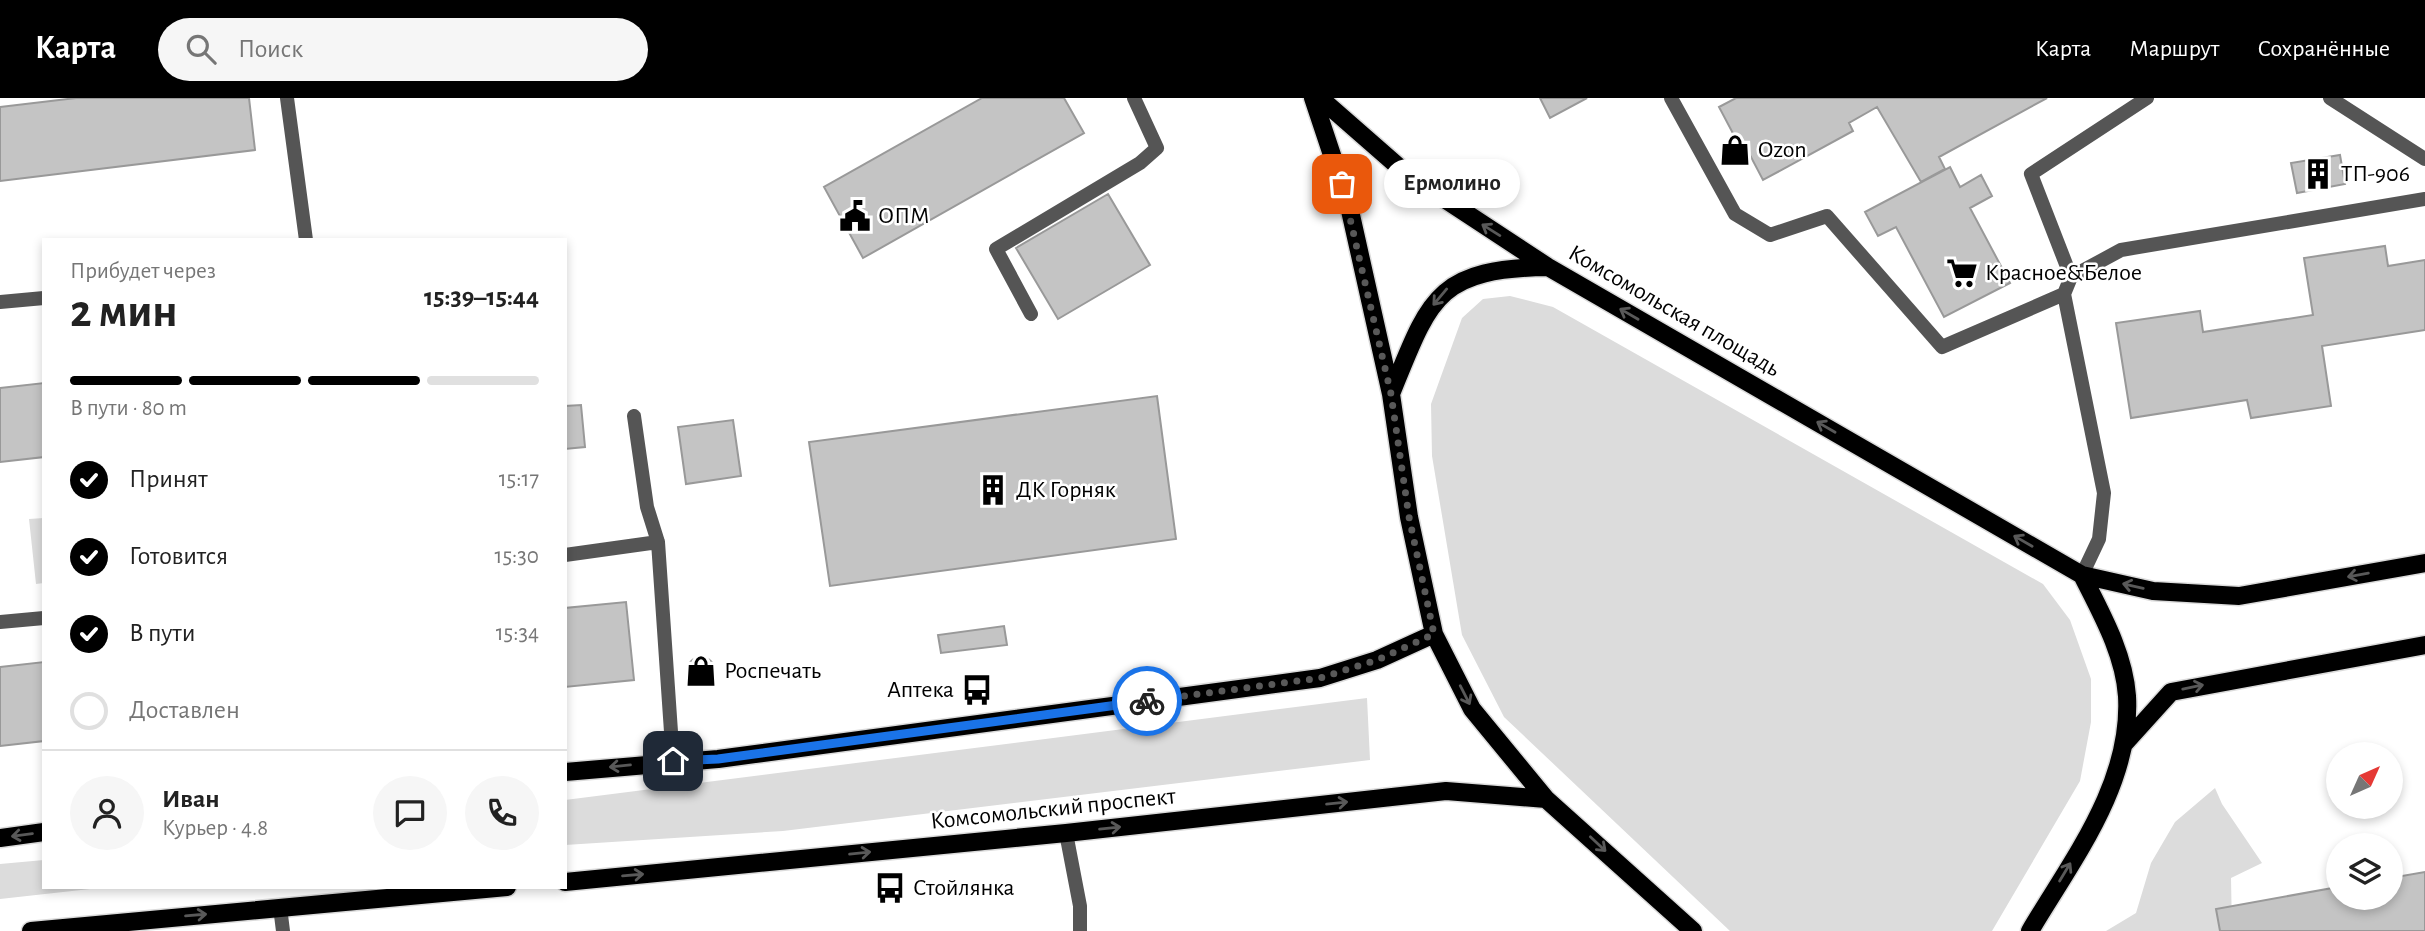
<!DOCTYPE html>
<html lang="ru">
<head>
<meta charset="utf-8">
<style>
  :root { --surface:#fff; --page:#f6f6f6; --text:#222; --muted:#767676; --line:#e0e0e0; --accent:#000 }
  body { margin:0; font-family:"Alegreya Sans",sans-serif; background:var(--page); color:var(--text); height:100vh; display:flex; flex-direction:column; font-size:26px; white-space:nowrap }
  * { box-sizing:border-box; margin:0 }
  p { font-size:23px; color:var(--muted) }
  .icon { flex:none; width:38px; height:38px; fill:none; stroke:currentColor; stroke-width:2; stroke-linecap:round; stroke-linejoin:round }
  .map { position:relative; flex:1; overflow:hidden }
  .panel { position:absolute; left:42px; top:140px; width:525px; height:651px; display:flex; flex-direction:column; background:var(--surface); border-radius:0px; box-shadow:0 4px 10px #0003 }
  .panel>* { flex:none }
  .needle { width:46px; rotate:45deg }
  .buttons { position:absolute; left:2326px; top:644px; display:grid; gap:14px }
  .buttons a { display:grid; place-items:center; width:77px; height:77px; border-radius:50%; background:var(--surface); box-shadow:0 4px 10px #0003; font-size:35px }
  .pin { position:absolute; display:grid; place-items:center; width:60px; height:60px; color:#fff; margin:-30px; border-radius:14px; box-shadow:0 4px 10px #0006 }
  .courier { position:absolute; display:grid; place-items:center; width:70px; height:70px; margin:-35px; border:5px solid #1a73e8; border-radius:50%; background:#fff; color:#222; box-shadow:0 2px 9px #0007 }
  .bubble { position:absolute; height:49px; border-radius:24px; background:var(--surface); box-shadow:0 4px 10px #0003; font-size:23px; font-weight:700; line-height:49px; text-align:center }
  .overview em { font-style:normal; font-weight:700 }
  .overview div { display:flex; flex-direction:column-reverse }
  .overview { display:flex; align-items:center; justify-content:space-between; height:119px; padding:0 28px }
  h1 { font-size:46px; font-weight:700; line-height:52px }
  .bar { display:grid; grid-template-columns:repeat(4,1fr); gap:10px 7px; align-content:center; height:84px; padding:0 28px }
  .bar i { height:9px; border-radius:5px; background:var(--line) }
  .bar .active { background:var(--accent) }
  .bar p { grid-column:span 4 }
  .line { display:flex; align-items:center; gap:18px; padding:0 28px; border-top:2px solid var(--line) }
  .line div { flex:1 }
  .round { display:grid; place-items:center; flex:none; width:74px; height:74px; border-radius:37px; background:var(--page) }
  ol { padding:0 28px; list-style:none }
  li { display:flex; align-items:center; gap:21px; height:77px }
  li p { margin-inline-start:auto }
  li .icon { padding:7px; border-radius:50%; background:var(--accent); color:#fff; stroke-width:4 }
  li:last-child { color:var(--muted) }
  li i { width:38px; height:38px; border:4px solid var(--line); border-radius:50% }
  header { display:flex; align-items:center; gap:42px; box-sizing:border-box; height:98px; padding:0 35px; background:var(--accent); color:#fff }
  header strong { font-size:33px }
  nav { display:flex; gap:38px; margin-inline-start:auto; font-size:24px }
  .search { width:490px; height:63px; background:var(--page); display:flex; align-items:center; gap:18px; box-sizing:border-box; padding:0 24px; border-radius:38px; color:var(--muted); font-size:26px }
  .map>svg:first-child { display:block }
  .green { fill:#dcdcdc }
  .building { fill:#c4c4c4; stroke:#999; stroke-width:2 }
  .lines { fill:none; stroke-linecap:round; stroke-linejoin:round }
  .primary-casing { stroke:#dbdbdb; stroke-width:21 }
  .lane { stroke:#555; stroke-width:14 }
  .primary { stroke:#000; stroke-width:18 }
  .oneway { stroke:#595959 }
  .done { stroke:#595959; stroke-width:7; stroke-dasharray:0 12.6 }
  .route { stroke:#1a73e8; stroke-width:9 }
  .labels { text-anchor:middle; dominant-baseline:central; stroke-width:5; stroke-linejoin:round; paint-order:stroke }
  .poi-label { font-size:24px; fill:#000; stroke:#fff; text-anchor:start }
  .street-label { font-size:24px; fill:#000; stroke:#fff }
</style>
</head>
<body>
<header>
<strong>Карта</strong>
<div class="search"><svg class="icon" aria-label="search" viewBox="0 0 24 24"><circle cx="10" cy="10" r="6"/><path d="M15 15l6 6"/></svg>Поиск</div>
<nav><a>Карта</a><a>Маршрут</a><a>Сохранённые</a></nav>
</header>
<div class="map">
<svg width="2425" height="833" viewBox="0 0 2425 833">
  <rect width="100%" height="100%" fill="#fff"/>
  <path class="green" d="M1510 198 1553 209 2043 486 2070 522 2091 581V624L2080 683 1992 833H1730L1504 619 1462 537 1432 358 1431 306 1462 220 1483 201Z
    M44 420V485L36 486 29 421Z
    M1367 600 1370 662 783 733 565 747V702Z
    M2215 690 2222 706 2262 765 2231 780 2232 833H2106L2136 815 2151 765 2175 724Z
    M44 762V789H108L0 801V766Z"/>
  <path class="building" d="M76 0H249L255 52 0 83V9Z
    M982 0H1064L1084 35 863 160 824 89Z
    M1540 0H1587L1550 20Z
    M1736 0H2047L1939 59 1945 71 1921 84 1877 9 1849 25 1853 33 1763 82 1741 40 1737 43 1719 9Z
    M2340 57 2345 86 2297 95 2291 65Z
    M1950 69 1960 89 1981 77 1992 98 1970 110 2010 185 1944 219 1896 129 1878 138 1865 114Z
    M1108 96 1150 167 1058 221 1016 150Z
    M2385 148 2388 168 2425 162V232L2322 248 2331 308 2251 320 2247 302 2131 320 2116 225 2200 213 2203 234 2313 217 2304 160Z
    M44 285V359L0 364V290Z
    M1157 298 1176 441 830 488 809 344Z
    M581 307 585 349 565 351V308Z
    M733 322 741 378 686 386 678 329Z
    M626 504 634 582 565 589V510Z
    M1004 528 1007 547 941 555 938 537Z
    M687 573a14 14 0 1 1 28 0a14 14 0 1 1-28 0Z
    M44 564V643L0 648V569Z
    M2425 774V833H2220L2216 811 2338 789V800H2390V780Z"/>
  <g class="lines">
    <defs>
      <path id="primary" d="M1313 0 1349 108 1391 296 1409 419 1434 536 1472 611 1546 701 1693 833
        M1320 0 1408 77 1548 169 2082 477C2101 515 2124 555 2127 598 2132 686 2072 762 2030 833
        M1391 296C1430 200 1436 171 1548 169
        M2082 477 2153 493 2239 498 2425 465
        M2124 646 2171 594 2425 547
        M565 674 718 661 1320 580 1377 562 1434 536
        M0 740 44 734
        M565 784 1066 735 1446 693 1546 701
        M31 833 507 789"/>
    </defs>
    <use href="#primary" class="primary-casing"/>
    <path class="lane" d="M287 0 306 142
      M1671 0 1735 116 1770 137 1827 118 1942 249 2064 196
      M2330 0 2425 61
      M2071 179 2031 76 2147 0
      M0 204 44 200
      M1031 216 996 151 1140 65 1157 50 1134 0
      M634 318 647 409 658 444 673 663
      M565 457 658 444
      M2082 477 2099 441 2104 395 2064 196 2071 179 2121 152 2425 101
      M0 524 44 520
      M1066 735 1080 808V833
      M280 809 283 833"/>
    <use href="#primary" class="primary"/>
  </g>
  <defs><path id="oneway-shaft" d="M-6 0H5M1.5-3L5.5 0L1.5 3" fill="none" stroke-width="1.6" stroke-linecap="round" stroke-linejoin="round" transform="scale(1.75)"/></defs>
  <g class="oneway">
    <use href="#oneway-shaft" transform="translate(1491 132) rotate(-148)"/>
    <use href="#oneway-shaft" transform="translate(1440 199) rotate(130)"/>
    <use href="#oneway-shaft" transform="translate(1629 216) rotate(-150)"/>
    <use href="#oneway-shaft" transform="translate(1826 329) rotate(-150)"/>
    <use href="#oneway-shaft" transform="translate(2023 443) rotate(-150)"/>
    <use href="#oneway-shaft" transform="translate(2358 477) rotate(170)"/>
    <use href="#oneway-shaft" transform="translate(2133 488) rotate(-167)"/>
    <use href="#oneway-shaft" transform="translate(2193 589) rotate(-12)"/>
    <use href="#oneway-shaft" transform="translate(1465 597) rotate(63)"/>
    <use href="#oneway-shaft" transform="translate(620 668) rotate(174)"/>
    <use href="#oneway-shaft" transform="translate(1337 705) rotate(-6)"/>
    <use href="#oneway-shaft" transform="translate(1110 730) rotate(-6)"/>
    <use href="#oneway-shaft" transform="translate(22 737) rotate(173)"/>
    <use href="#oneway-shaft" transform="translate(1598 746) rotate(43)"/>
    <use href="#oneway-shaft" transform="translate(860 755) rotate(-6)"/>
    <use href="#oneway-shaft" transform="translate(2065 774) rotate(-59)"/>
    <use href="#oneway-shaft" transform="translate(633 777) rotate(-5)"/>
    <use href="#oneway-shaft" transform="translate(196 817) rotate(-5)"/>
  </g>
  <g class="lines">
    <path class="done" d="M1147 603 1320 580 1377 562 1434 536 1409 419 1391 296 1342 86"/>
    <path class="route" d="M673 663 718 661 1147 603"/>
  </g>
  <defs>
    <symbol id="shop-bare" viewBox="-9 -9 18 18"><path d="M-5-2.5h2.3a2.7 3.5 0 0 1 5.4 0H5L5.5 6h-11ZM-1.5-2.5h3a1.5 2.3 0 0 0-3 0Z" fill="#000" stroke="#fff" stroke-width="2.5" paint-order="stroke"/></symbol>
    <symbol id="building-bare" viewBox="-9 -9 18 18"><path d="M-4-6H4V6H1V3H-1V6H-4ZM-2.5-4.3h1.7v1.8h-1.7ZM.8-4.3h1.7v1.8H.8ZM-2.5-1h1.7V.8h-1.7ZM.8-1h1.7V.8H.8Z" fill="#000" stroke="#fff" stroke-width="2.5" paint-order="stroke"/></symbol>
    <symbol id="civic-bare" viewBox="-9 -9 18 18"><path d="M-.6-6.5H3V-4.5H.6V-3L4-1V1h2V6H-6V1h2V-1L-.6-3ZM-1.2 2.5V6h2.4V2.5Z" fill="#000" stroke="#fff" stroke-width="2.5" paint-order="stroke"/></symbol>
    <symbol id="supermarket-bare" viewBox="-9 -9 18 18"><path d="M-6-5.5h2.5l.6 2H6L4.5 2H-2.5L-4.4-4H-6ZM-1.5 3.2a1.3 1.3 0 1 0 .1 0ZM3 3.2a1.3 1.3 0 1 0 .1 0Z" fill="#000" stroke="#fff" stroke-width="2.5" paint-order="stroke"/></symbol>
    <symbol id="bus-bare" viewBox="-9 -9 18 18"><path d="M-5-6H5V4H4V6H2V4H-2V6H-4V4H-5ZM-3.5-4V0h7V-4ZM-3.5 1.2v1.5H-2V1.2ZM2 1.2v1.5H3.5V1.2Z" fill="#000" stroke="#fff" stroke-width="2.5" paint-order="stroke"/></symbol>
  </defs>
  <g fill-rule="evenodd">
    <use href="#shop-bare" x="1713" y="30" width="44" height="44"/>
    <use href="#building-bare" x="2296" y="54" width="44" height="44"/>
    <use href="#civic-bare" x="833" y="96" width="44" height="44"/>
    <use href="#supermarket-bare" x="1940" y="153" width="44" height="44"/>
    <use href="#building-bare" x="971" y="370" width="44" height="44"/>
    <use href="#shop-bare" x="679" y="551" width="44" height="44"/>
    <use href="#bus-bare" x="955" y="570" width="44" height="44"/>
    <use href="#bus-bare" x="868" y="768" width="44" height="44"/>
  </g>
  <g class="labels">
    <g class="poi-label">
      <text x="1758" y="52">Ozon</text>
      <text x="2341" y="76">ТП-906</text>
      <text x="878" y="118">ОПМ</text>
      <text x="1985" y="175">Красное&amp;Белое</text>
      <text x="1016" y="392">ДК Горняк</text>
      <text x="724" y="573">Роспечать</text>
      <text x="954" y="592" text-anchor="end">Аптека</text>
      <text x="913" y="790">Стойлянка</text>
    </g>
    <g class="street-label">
      <text transform="translate(1674 213) rotate(30)">Комсомольская площадь</text>
      <text transform="translate(1053 711) rotate(-6)">Комсомольский проспект</text>
    </g>
  </g>
</svg>
<div class="buttons">
<a><svg class="needle" viewBox="-14 -14 28 28"><path d="M0-13l5 13h-10z" fill="#e53935"/><path d="M0 13l5-13h-10z" fill="#767676"/></svg></a>
<a><svg class="icon" aria-label="layers" viewBox="0 0 24 24"><path d="M12 4l9 5-9 5-9-5zM3 14l9 5 9-5"/></svg></a>
</div>
<div class="pin" style="left:1342px;top:86px;background:#ea580c"><svg class="icon" aria-label="bag" viewBox="0 0 24 24"><path d="M5 8h14l-1 12H6zM9 8a3 3 0 0 1 6 0"/></svg></div>
<div class="pin" style="left:673px;top:663px;background:#1f2937"><svg class="icon" aria-label="home" viewBox="0 0 24 24"><path d="M3 11l9-7 9 7M6 9v11h12V9"/></svg></div>
<div class="courier" style="left:1147px;top:603px"><svg class="icon" aria-label="bike" viewBox="0 0 24 24"><circle cx="6" cy="16" r="4"/><circle cx="18" cy="16" r="4"/><path d="M6 16l4-8h5l3 8M10 8l3 8H6M13 5h3"/></svg></div>
<div class="bubble" style="left:1384px;top:61px;width:136px">Ермолино</div>
<section class="panel">
<div class="overview"><div><h1>2 мин</h1><p>Прибудет через</p></div><em>15:39–15:44</em></div>
<div class="bar"><i class="active"></i><i class="active"></i><i class="active"></i><i></i><p>В пути · 80 m</p></div>
<ol>
<li><svg class="icon" aria-label="check" viewBox="0 0 24 24"><path d="M5 12l5 5 9-10"/></svg>Принят<p>15:17</p></li>
<li><svg class="icon" aria-label="check" viewBox="0 0 24 24"><path d="M5 12l5 5 9-10"/></svg>Готовится<p>15:30</p></li>
<li><svg class="icon" aria-label="check" viewBox="0 0 24 24"><path d="M5 12l5 5 9-10"/></svg>В пути<p>15:34</p></li>
<li><i></i>Доставлен</li>
</ol>
<div class="line" style="height:126px"><a class="round"><svg class="icon" aria-label="person" viewBox="0 0 24 24"><circle cx="12" cy="8" r="4"/><path d="M4 21q1-7 8-7t8 7"/></svg></a><div><b>Иван</b><p>Курьер · 4.8</p></div><a class="round"><svg class="icon" aria-label="chat" viewBox="0 0 24 24"><path d="M4 5h16v11H9l-5 4z"/></svg></a><a class="round"><svg class="icon" aria-label="phone" viewBox="0 0 24 24"><path d="M5 4h4l2 5-3 2q2 4 5 5l2-3 5 2v4C11 20 4 13 5 4z"/></svg></a></div>
</section>
</div>
</body>
</html>
